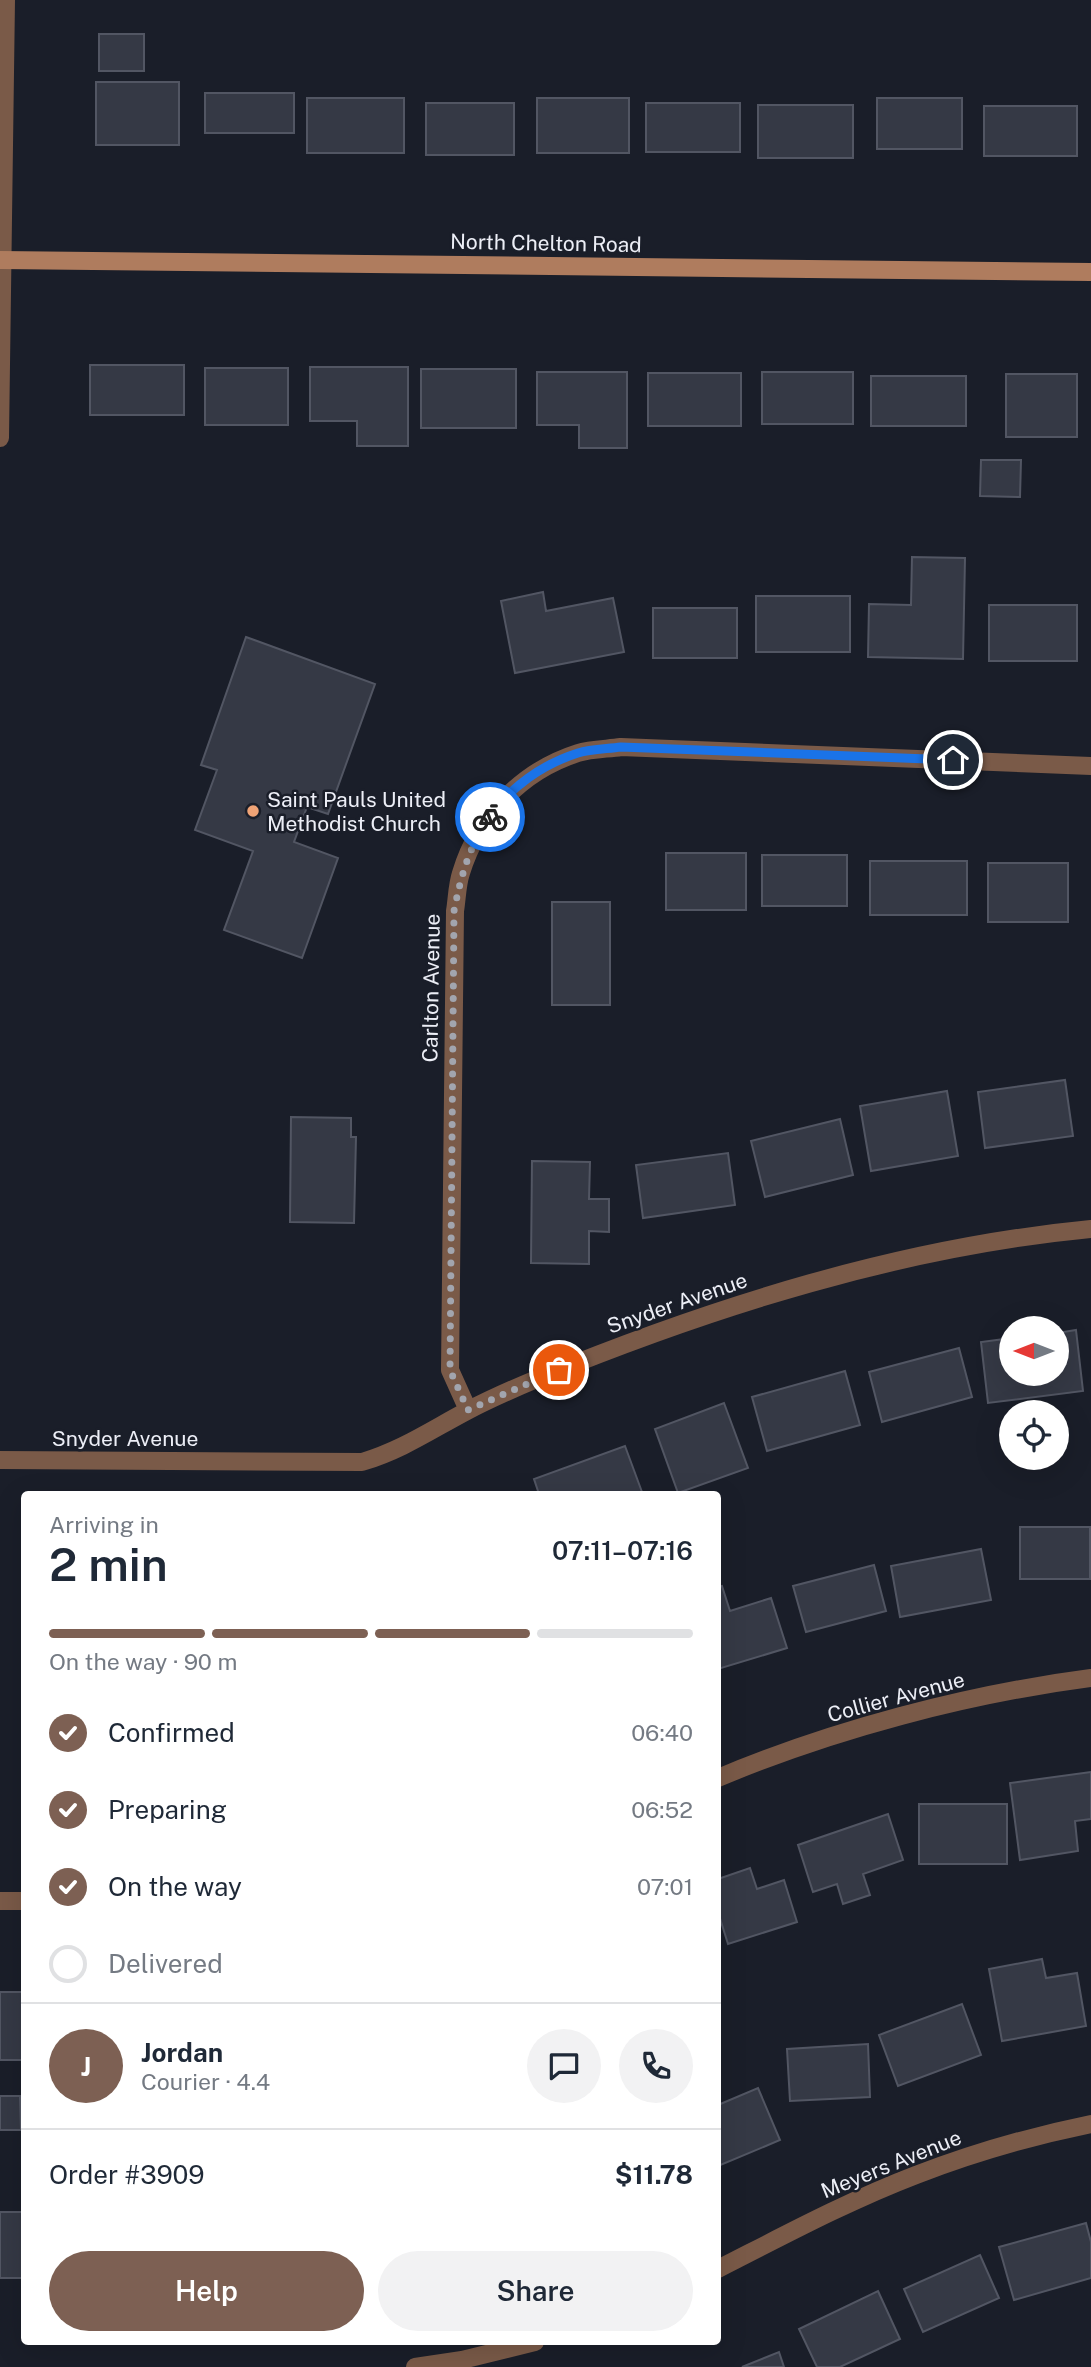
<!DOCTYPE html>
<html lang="en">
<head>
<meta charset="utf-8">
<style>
  :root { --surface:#fff; --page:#f2f2f3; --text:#1f2937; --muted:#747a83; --line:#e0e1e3; --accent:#7d6053 }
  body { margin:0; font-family:"Public Sans",sans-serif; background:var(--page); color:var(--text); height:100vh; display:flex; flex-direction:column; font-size:26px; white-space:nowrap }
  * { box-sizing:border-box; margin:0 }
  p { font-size:23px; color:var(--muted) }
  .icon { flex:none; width:38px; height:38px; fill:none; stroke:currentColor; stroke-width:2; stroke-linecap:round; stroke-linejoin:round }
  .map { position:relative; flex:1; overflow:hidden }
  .panel { position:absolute; left:21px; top:1491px; width:700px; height:854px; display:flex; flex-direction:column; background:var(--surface); border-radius:7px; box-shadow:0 7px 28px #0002 }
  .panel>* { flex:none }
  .needle { width:46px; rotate:270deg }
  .buttons { position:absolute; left:999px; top:1316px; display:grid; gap:14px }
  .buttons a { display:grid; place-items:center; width:70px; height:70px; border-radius:50%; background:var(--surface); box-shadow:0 7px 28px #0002; font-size:35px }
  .pin { position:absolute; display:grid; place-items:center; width:60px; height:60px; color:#fff; margin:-30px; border:4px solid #fff; border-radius:50%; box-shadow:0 2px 7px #0007 }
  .courier { position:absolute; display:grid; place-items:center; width:70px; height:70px; margin:-35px; border:5px solid #1a73e8; border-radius:50%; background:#fff; color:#222; box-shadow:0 2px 9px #0007 }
  .summary em { font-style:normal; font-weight:600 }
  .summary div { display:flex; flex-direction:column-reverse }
  .summary { display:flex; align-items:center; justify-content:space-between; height:119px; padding:0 28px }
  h1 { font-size:46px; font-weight:600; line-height:52px }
  .bar { display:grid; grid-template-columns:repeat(4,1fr); gap:10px 7px; align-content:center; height:84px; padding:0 28px }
  .bar i { height:9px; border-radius:5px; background:var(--line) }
  .bar .on { background:var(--accent) }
  .bar p { grid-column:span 4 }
  .line { display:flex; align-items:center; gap:18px; padding:0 28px; border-top:2px solid var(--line) }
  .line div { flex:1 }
  .round { display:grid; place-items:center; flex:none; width:74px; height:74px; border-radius:37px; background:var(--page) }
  ol { padding:0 28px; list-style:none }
  li { display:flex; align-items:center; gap:21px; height:77px }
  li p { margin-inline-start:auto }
  li .icon { padding:7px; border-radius:50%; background:var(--accent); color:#fff; stroke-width:4 }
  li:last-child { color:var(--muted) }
  li i { width:38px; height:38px; border:4px solid var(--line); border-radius:50% }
  .button { display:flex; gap:14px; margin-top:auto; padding:14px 28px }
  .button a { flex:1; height:80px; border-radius:42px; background:var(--accent); color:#fff; font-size:28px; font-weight:600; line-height:80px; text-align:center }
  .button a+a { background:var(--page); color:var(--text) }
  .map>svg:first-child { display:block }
  .building { fill:#353945; stroke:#525663; stroke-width:2 }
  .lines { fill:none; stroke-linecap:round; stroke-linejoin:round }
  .street { stroke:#7a5a48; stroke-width:18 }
  .secondary { stroke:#af7c5e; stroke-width:18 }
  .done { stroke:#a2a5ae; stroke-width:7; stroke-dasharray:0 12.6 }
  .route { stroke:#1a73e8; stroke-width:9 }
  .poi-dot { fill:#efa376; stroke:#1a1e29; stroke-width:2.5 }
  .labels { text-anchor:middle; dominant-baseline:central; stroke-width:5; stroke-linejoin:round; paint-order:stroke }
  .street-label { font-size:21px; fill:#eceef6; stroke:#1a1e29 }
  .poi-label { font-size:21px; fill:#eceef6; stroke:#1a1e29; text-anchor:start }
</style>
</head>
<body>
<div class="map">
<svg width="1091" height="2367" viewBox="0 0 1091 2367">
  <rect width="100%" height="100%" fill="#1a1e29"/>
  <path class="building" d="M99 34H144V71H99Z
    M96 82H179V145H96Z
    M205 93H294V133H205Z
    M307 98H404V153H307Z
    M537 98H629V153H537Z
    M877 98H962V149H877Z
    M426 103H514V155H426Z
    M646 103H740V152H646Z
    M758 105H853V158H758Z
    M984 106H1077V156H984Z
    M90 365H184V415H90Z
    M310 367H408V446H357V421H310Z
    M205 368H288V425H205Z
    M421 369H516V428H421Z
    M537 372H627V448H579V425H537Z
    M762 372H853V424H762Z
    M648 373H741V426H648Z
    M1006 374H1077V437H1006Z
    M871 376H966V426H871Z
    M981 460H1021L1020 497 980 496Z
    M912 557 965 558 963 659 868 657 869 604 911 605Z
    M543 592 546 611 613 598 624 652 515 673 501 601Z
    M756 596H850V652H756Z
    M989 605H1077V661H989Z
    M653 608H737V658H653Z
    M246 637 375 684 328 814 307 807 294 842 338 858 302 958 224 930 253 851 195 830 217 770 201 765Z
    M666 853H746V910H666Z
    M762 855H847V906H762Z
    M870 861H967V915H870Z
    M988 863H1068V922H988Z
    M552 902H610V1005H552Z
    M1065 1080 1073 1136 985 1148 978 1092Z
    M947 1091 958 1156 871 1171 860 1106Z
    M291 1117 351 1118V1137H356L354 1223 290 1222Z
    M840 1119 853 1175 765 1197 751 1141Z
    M728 1153 735 1205 643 1218 636 1165Z
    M532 1161 590 1162 589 1199H609V1232L589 1231V1264L531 1263Z
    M1076 1330 1083 1391 988 1403 981 1342 1012 1338V1374H1057V1333Z
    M959 1348 972 1397 882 1422 869 1372Z
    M845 1371 860 1425 767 1451 752 1397Z
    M724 1403 748 1468 678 1493 655 1429Z
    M625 1446 642 1492 635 1494H539L534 1479Z
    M1020 1527H1090V1579H1020Z
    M981 1549 991 1600 900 1617 891 1566Z
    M874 1565 886 1611 806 1632 793 1586Z
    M722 1586 730 1611 771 1598 787 1648 718 1669V1587Z
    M1091 1772V1819L1075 1821 1078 1851 1020 1860 1010 1783Z
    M919 1804H1007V1864H919Z
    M888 1814 903 1860 863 1874 870 1895 843 1904 837 1884 813 1892 798 1845Z
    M750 1868 757 1889 784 1880 797 1922 728 1944 718 1912V1879Z
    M1042 1959 1046 1978 1077 1973 1086 2026 1002 2041 989 1969Z
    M0 1992H24V2060H0Z
    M962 2004 981 2055 898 2086 879 2035Z
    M868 2044 870 2097 790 2101 787 2049Z
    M758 2088 780 2140 718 2166V2105Z
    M0 2096H20L21 2130H0Z
    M0 2212H24V2278H0Z
    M1086 2223 1091 2242V2278L1014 2300 999 2247Z
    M980 2255 999 2298 923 2332 904 2289Z
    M878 2291 900 2339 840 2367H817L799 2329Z
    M779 2352 784 2367H742Z"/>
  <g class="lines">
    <path class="street" d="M0 438 6 0
      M468 1410 450 1370 455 911C457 899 457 885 461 873 478 817 521 771 578 753 591 749 608 749 621 747L1091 766
      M0 1460 362 1462C402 1450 431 1430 467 1411 490 1399 515 1388 539 1378 715 1306 902 1247 1091 1229
      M718 1778C832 1730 967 1694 1091 1678
      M0 1901H24
      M718 2269C783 2236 848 2201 916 2175 973 2153 1032 2136 1091 2124
      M415 2367 462 2360 535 2342"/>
    <path class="secondary" d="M0 260 1091 272"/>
  </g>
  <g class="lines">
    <path class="done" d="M490 817C469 846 461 876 454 911L450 1370 468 1410 559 1370"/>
    <path class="route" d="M490 817C510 787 543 764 578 753 591 749 607 749 621 747L953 760"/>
  </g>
  <circle class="poi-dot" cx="253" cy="811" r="7"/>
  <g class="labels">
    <g class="street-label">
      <text transform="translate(546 243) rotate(1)">North Chelton Road</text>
      <text transform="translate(431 988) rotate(-89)">Carlton Avenue</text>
      <text transform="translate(677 1303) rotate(-19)">Snyder Avenue</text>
      <text x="125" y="1438">Snyder Avenue</text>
      <text transform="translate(896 1697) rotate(-15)">Collier Avenue</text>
      <text transform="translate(891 2164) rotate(-22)">Meyers Avenue</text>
    </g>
    <g class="poi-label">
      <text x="267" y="799">Saint Pauls United<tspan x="267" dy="24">Methodist Church</tspan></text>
    </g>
  </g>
</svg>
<div class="buttons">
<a><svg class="needle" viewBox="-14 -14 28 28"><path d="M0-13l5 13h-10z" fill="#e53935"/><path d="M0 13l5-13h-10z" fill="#747a83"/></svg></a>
<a><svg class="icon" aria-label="locate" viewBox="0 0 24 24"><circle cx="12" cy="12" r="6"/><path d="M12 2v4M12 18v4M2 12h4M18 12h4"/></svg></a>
</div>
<div class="pin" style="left:559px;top:1370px;background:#ea580c"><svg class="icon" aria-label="bag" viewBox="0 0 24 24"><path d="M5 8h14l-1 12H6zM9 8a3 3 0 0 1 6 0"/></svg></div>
<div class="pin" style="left:953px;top:760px;background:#1f2937"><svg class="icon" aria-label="home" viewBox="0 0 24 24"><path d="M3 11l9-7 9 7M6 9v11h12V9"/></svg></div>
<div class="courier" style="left:490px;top:817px"><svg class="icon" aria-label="bike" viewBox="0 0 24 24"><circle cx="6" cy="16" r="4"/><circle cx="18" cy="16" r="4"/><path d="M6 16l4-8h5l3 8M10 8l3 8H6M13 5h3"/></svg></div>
<section class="panel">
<div class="summary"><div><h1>2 min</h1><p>Arriving in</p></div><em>07:11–07:16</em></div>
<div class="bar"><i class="on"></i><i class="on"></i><i class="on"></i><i></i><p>On the way · 90 m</p></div>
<ol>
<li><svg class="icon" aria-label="check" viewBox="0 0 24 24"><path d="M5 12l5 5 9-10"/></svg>Confirmed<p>06:40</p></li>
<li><svg class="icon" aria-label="check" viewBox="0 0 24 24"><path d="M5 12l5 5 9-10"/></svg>Preparing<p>06:52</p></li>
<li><svg class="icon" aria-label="check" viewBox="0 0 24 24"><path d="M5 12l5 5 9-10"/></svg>On the way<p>07:01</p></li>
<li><i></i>Delivered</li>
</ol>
<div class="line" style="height:126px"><b class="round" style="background:var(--accent);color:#fff">J</b><div><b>Jordan</b><p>Courier · 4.4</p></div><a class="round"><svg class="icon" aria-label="chat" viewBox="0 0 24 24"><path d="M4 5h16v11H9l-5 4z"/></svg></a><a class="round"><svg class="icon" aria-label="phone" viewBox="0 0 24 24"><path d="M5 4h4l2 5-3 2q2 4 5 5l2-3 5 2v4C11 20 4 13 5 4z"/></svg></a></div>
<div class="line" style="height:91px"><div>Order #3909</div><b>$11.78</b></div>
<div class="button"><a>Help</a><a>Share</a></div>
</section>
</div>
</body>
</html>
